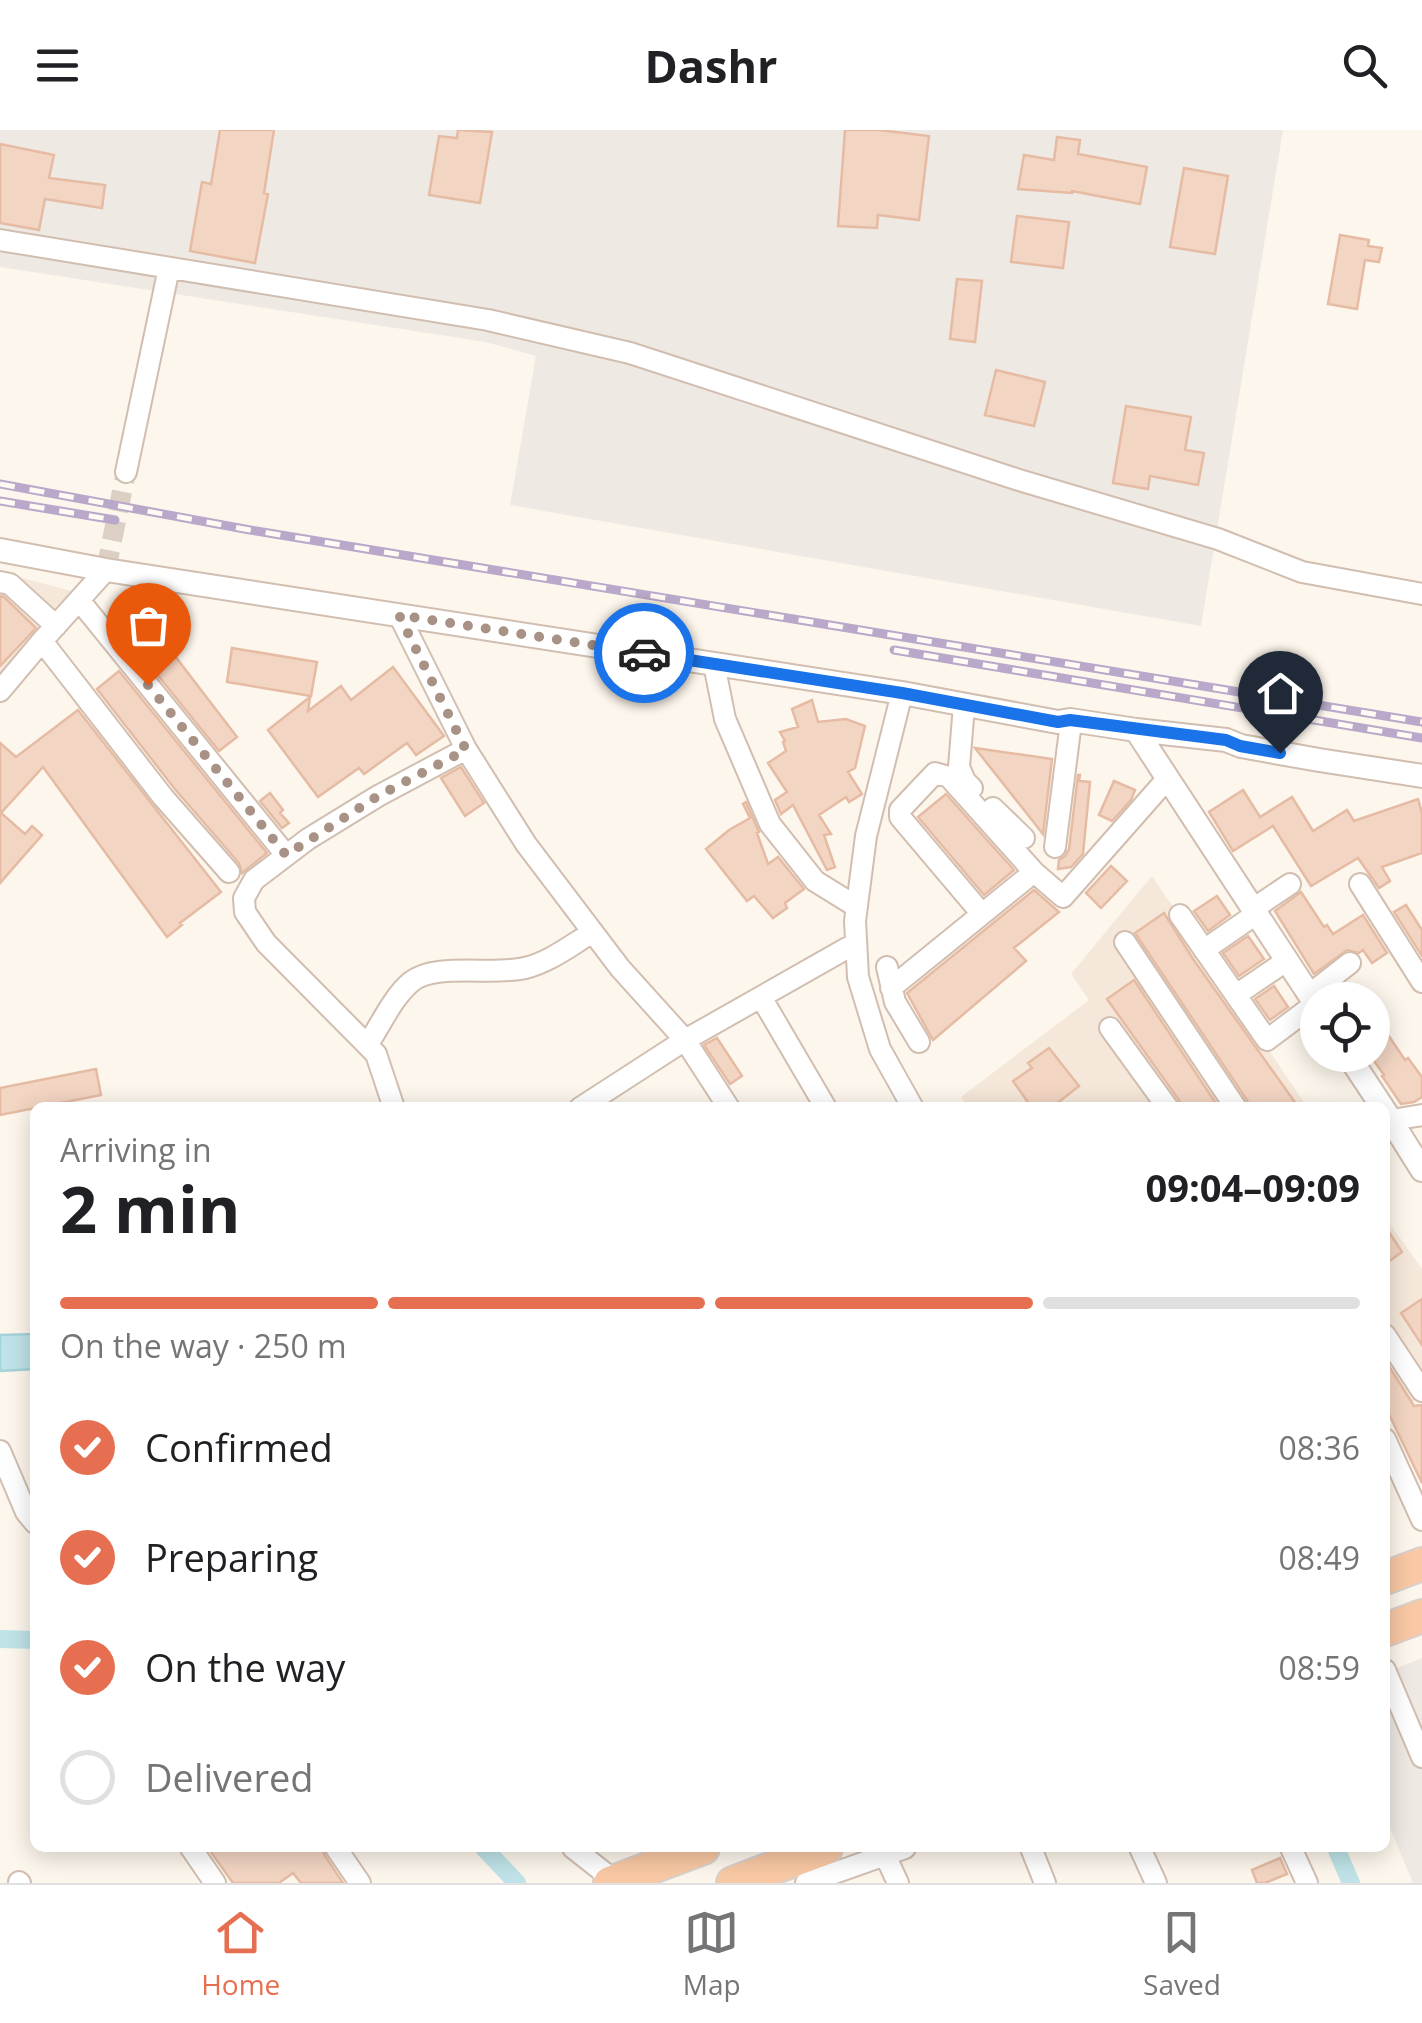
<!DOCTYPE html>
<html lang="en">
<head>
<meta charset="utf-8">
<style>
  :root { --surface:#fff; --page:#f2f2f2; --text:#202124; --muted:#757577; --line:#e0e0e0; --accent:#e76f51 }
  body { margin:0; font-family:"Open Sans",sans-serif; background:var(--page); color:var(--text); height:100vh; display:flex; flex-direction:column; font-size:38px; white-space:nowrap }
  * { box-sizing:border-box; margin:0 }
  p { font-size:32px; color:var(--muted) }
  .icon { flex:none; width:55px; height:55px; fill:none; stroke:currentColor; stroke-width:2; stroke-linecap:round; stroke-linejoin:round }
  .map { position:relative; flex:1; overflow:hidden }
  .side { position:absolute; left:30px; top:972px; width:1360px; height:750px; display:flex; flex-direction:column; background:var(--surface); border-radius:15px; box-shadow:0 5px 25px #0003 }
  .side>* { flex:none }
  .fabs { position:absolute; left:1300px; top:852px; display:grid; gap:20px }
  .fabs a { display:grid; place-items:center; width:90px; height:90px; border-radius:50%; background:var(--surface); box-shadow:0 5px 25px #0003; font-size:50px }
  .pin { position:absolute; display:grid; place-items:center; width:85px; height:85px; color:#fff; margin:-102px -42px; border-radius:50% 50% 50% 0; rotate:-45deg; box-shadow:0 0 10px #0007 }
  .pin .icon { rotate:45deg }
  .courier { position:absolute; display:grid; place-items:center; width:100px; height:100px; margin:-50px; border:8px solid #1a73e8; border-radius:50%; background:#fff; color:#222; box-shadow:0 2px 12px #0007 }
  .overview em { font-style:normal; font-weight:700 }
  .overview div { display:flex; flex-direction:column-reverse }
  .overview { display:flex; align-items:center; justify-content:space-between; height:170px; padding:0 30px }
  h1 { font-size:65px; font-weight:700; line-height:75px }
  .bar { display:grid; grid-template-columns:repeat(4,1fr); gap:15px 10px; align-content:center; height:120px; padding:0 30px }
  .bar i { height:12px; border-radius:8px; background:var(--line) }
  .bar .current { background:var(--accent) }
  .bar p { grid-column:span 4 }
  ol { padding:0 30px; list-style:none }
  li { display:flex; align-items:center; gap:30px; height:110px }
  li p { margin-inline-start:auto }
  li .icon { padding:10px; border-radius:50%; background:var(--accent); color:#fff; stroke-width:4 }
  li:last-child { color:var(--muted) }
  li i { width:55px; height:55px; border:5px solid var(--line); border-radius:50% }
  header { display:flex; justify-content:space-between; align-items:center; height:130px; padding:0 30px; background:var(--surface); font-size:45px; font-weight:700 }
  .tab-bar { display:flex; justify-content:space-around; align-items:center; height:140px; border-top:2px solid var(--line); background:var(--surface); font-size:28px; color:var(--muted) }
  .tab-bar a { display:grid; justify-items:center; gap:5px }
  .tab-bar .current { color:var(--accent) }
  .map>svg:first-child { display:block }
  .residential { fill:#f5e8da }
  .industrial { fill:#efe9e4 }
  .water { fill:#bfe3e8; stroke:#a5d3da; stroke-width:2.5 }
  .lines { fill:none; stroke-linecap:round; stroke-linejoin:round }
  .canal { stroke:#bfe3e8; stroke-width:18 }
  .building { fill:#f3d5c3; stroke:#e6bba3; stroke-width:2.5 }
  .minor-tunnel { stroke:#dcd0c4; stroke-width:20; stroke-dasharray:20 10; stroke-linecap:butt }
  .minor-casing { stroke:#d1beb0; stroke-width:24 }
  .tertiary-casing { stroke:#d1beb0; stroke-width:26 }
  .trunk-casing { stroke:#dad1cd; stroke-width:36 }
  .minor { stroke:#fff; stroke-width:20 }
  .tertiary { stroke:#fff; stroke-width:22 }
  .trunk { stroke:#f9c8a4; stroke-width:32 }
  .rail-casing { stroke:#b9a8c9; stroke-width:9 }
  .rail { stroke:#fffaf3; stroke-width:5; stroke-dasharray:15; stroke-linecap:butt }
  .done { stroke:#a89285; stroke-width:10; stroke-dasharray:0 18 }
  .route { stroke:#1a73e8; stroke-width:12 }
</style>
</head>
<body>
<header><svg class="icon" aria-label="menu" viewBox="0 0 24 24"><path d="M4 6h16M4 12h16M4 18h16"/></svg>Dashr<svg class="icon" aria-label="search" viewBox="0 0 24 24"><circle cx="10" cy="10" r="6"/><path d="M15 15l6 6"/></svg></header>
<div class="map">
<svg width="1422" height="1753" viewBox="0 0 1422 1753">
  <rect width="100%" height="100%" fill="#fdf6ec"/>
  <path class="residential" d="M7 444 79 463 0 556V452Z
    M1152 746 1307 977 969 978 961 967 1089 870 1071 844Z
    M1385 1087 1422 1139V1272L1419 1268 1385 1290Z"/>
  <path class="industrial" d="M0 0H1283L1201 496 510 375 536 226 486 212 0 137Z
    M1422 1528V1753H1413L1385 1686V1543Z"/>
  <path class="water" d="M35 1204V1239L0 1241V1205Z"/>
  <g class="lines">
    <path class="canal" d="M0 1509 35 1510
      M484 1718 517 1753
      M1336 1718 1351 1753"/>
  </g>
  <path class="building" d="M220 0H274L264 63 268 64 255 133 190 121 202 52 211 54Z
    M458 0 492 2 480 73 429 65 439 6 457 8Z
    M845 0H879L929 6 919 90 878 85 877 98 838 96Z
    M1057 7 1080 10 1078 24 1147 37 1140 74 1072 61V63L1018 59 1024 25 1054 30Z
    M0 14 54 25 49 48 105 55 102 78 45 69 39 100 0 93Z
    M1184 38 1228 46 1215 124 1170 117Z
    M1017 86 1069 92 1063 138 1011 132Z
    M1340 105 1369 110 1368 116 1382 118 1379 132 1365 130 1357 179 1328 174Z
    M957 149 982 151 975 212 950 209Z
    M996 240 1045 252 1034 296 985 285Z
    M1126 276 1191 287 1185 320 1204 323 1198 355 1150 346 1148 359 1113 353Z
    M0 466 4 467 36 498 0 536Z
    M139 479 237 607 219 621 118 496Z
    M232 518 317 532 311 566 227 552Z
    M393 537 444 606 416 625 407 613 364 644 359 638 318 667 268 600 310 567 308 581 341 556 351 570Z
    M119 541 267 723 242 743 239 733 174 658 97 559Z
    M812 570 818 592 846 589 865 596 855 638 848 642 862 664 849 672 846 667 819 685 831 704 824 705 835 737 827 740 793 675 781 684 775 670 787 662 768 633 786 621 783 612 785 611 780 602 798 597 792 579Z
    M78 580 221 762 180 793 182 795 167 807 43 637 1 683 25 704 32 696 42 705 0 753V613L16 627Z
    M975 618 1052 629 1043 704Z
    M461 637 484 673 465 686 441 648Z
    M1078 645H1080L1079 651 1090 652 1083 724 1071 737 1058 739 1059 730 1065 726 1069 719Z
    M1114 651 1135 660 1131 670 1112 691 1099 685Z
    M1243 660 1260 687 1292 667 1313 701 1347 680 1354 691 1418 669 1422 683V723L1382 737 1390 751 1379 758 1358 728 1311 756 1273 696 1233 721 1209 682Z
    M270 663 283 680 280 683 289 693 282 698 260 671Z
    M946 664 1014 740 984 765 918 687Z
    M746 672 759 702 757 703 768 734 778 727 804 759 785 773 787 778 773 788 754 766 747 771 706 719 729 700 750 688 743 674Z
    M1111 736 1127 751 1101 778 1086 763Z
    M1034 760 1059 782 1014 818 1026 831 933 910 907 863Z
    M1301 762 1324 797 1327 795 1333 804 1363 785 1387 823 1372 833 1363 820 1359 823 1347 820 1314 844 1275 781Z
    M1217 766 1230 785 1208 801 1194 781Z
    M1406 775 1422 800V826L1394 782Z
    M1164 783 1193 829 1299 978H1250L1247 970 1135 803Z
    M1248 806 1264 829 1239 846 1223 823Z
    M1134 850 1219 978H1182L1179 970 1107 869Z
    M1274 856 1288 877 1270 890 1255 869Z
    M1372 881 1405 930 1408 928 1422 947V967L1414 972 1401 974 1382 946 1384 945 1372 928Z
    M717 908 742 946 730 954 704 915Z
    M1049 918 1079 956 1051 978H1032L1013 951 1032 938 1028 933Z
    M96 939 101 965 0 985V958Z
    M1385 1096 1402 1122 1385 1134Z
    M1422 1169V1215L1401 1183Z
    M1385 1230 1414 1276 1422 1275V1353L1385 1276Z
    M208 1718H322L325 1726 343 1753H301L293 1743 279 1753H233Z
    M1280 1728 1287 1744 1265 1753H1257L1252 1740Z"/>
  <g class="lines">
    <path class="minor-tunnel" d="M106 440 126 342"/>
    <defs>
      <path id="minor" d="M0 110 488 190 630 223 1019 350 1218 409 1302 442 1422 464
        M126 342 169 138
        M0 452 10 454 56 496
        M79 470 286 725
        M399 485 466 619 526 714 620 838 685 910 729 978
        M42 511 163 667 229 742
        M714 534 725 589 770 694 815 751 857 777
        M0 561 42 511 106 440
        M902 563 866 706 855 791 858 847 880 919 913 978
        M964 575 959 637 965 651 972 658
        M993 678 1024 708
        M1055 717 1070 600
        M1034 742 1063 767 1167 649
        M1360 754 1422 852
        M1253 779 1290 754
        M1180 785 1267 910 1315 874
        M1125 812 1236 978
        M1204 820 1256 784
        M887 837 895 872 919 912
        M891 858 1034 742 949 647 935 643 900 680V687L982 784
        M1236 865 1286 831
        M1309 865 1350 833
        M761 867 826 978
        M1110 898 1168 978
        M367 915C381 895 392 868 411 852 435 832 493 846 525 838 550 832 571 815 593 802
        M394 978 376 924 266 813 245 782 244 768 254 750 308 709 378 666 466 619
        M580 978 685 910 856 813
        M1385 991 1422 985
        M1385 1205 1422 1261
        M1385 1309 1422 1390
        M0 1321 26 1382 35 1393
        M1385 1540 1422 1627
        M191 1718 215 1753
        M336 1718 360 1753
        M573 1718 615 1751
        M1031 1718 1045 1753
        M1140 1718 1156 1753
        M1291 1718 1307 1753
        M885 1725 898 1753
        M19 1752 20 1753
        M806 1753 905 1718"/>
      <path id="tertiary" d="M0 420 106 440 902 563 1058 592 1070 590 1136 600 1226 610 1241 616 1319 630 1422 646
        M1136 600 1318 878
        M1348 925 1383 978
        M1385 981 1422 1040"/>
      <path id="trunk" d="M1385 1448 1422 1434
        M1385 1500 1422 1486
        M610 1753 703 1718
        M733 1753 826 1718"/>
    </defs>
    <use href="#minor" class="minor-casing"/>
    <use href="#tertiary" class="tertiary-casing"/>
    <use href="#trunk" class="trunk-casing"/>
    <use href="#minor" class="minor"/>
    <use href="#tertiary" class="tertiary"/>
    <use href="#trunk" class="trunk"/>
    <defs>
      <path id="rail" d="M0 354 250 400 1422 592
        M0 371 115 390
        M894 520 1422 608"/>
    </defs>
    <use href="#rail" class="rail-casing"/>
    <use href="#rail" class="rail"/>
  </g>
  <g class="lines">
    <path class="done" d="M148 555 286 725 378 666 466 620 399 485 644 523"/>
    <path class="route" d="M644 523 902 563 1058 592 1070 590 1226 610 1240 616 1280 623"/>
  </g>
</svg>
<div class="fabs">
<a><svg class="icon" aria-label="locate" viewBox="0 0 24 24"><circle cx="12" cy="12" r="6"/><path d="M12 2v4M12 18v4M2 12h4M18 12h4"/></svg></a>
</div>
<div class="pin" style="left:148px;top:555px;background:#ea580c"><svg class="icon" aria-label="bag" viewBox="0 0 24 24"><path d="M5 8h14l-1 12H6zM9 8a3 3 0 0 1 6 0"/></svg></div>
<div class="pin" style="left:1280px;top:623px;background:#1f2937"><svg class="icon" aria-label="home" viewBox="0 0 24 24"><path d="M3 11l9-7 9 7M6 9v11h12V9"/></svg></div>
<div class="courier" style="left:644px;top:523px"><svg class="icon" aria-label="car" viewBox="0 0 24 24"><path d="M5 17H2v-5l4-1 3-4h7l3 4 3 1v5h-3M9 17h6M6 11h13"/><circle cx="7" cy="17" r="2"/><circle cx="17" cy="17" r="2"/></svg></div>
<section class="side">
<div class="overview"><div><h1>2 min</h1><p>Arriving in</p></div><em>09:04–09:09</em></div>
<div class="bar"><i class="current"></i><i class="current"></i><i class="current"></i><i></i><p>On the way · 250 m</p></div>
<ol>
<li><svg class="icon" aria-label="check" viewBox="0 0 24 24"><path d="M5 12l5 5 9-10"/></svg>Confirmed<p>08:36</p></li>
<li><svg class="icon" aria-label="check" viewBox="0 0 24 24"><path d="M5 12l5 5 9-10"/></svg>Preparing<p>08:49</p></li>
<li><svg class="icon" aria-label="check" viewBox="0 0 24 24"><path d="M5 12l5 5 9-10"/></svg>On the way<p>08:59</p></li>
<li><i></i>Delivered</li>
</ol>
</section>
</div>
<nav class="tab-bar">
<a class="current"><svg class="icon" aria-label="home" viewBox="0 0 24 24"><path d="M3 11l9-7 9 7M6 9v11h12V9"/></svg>Home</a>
<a><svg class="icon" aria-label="map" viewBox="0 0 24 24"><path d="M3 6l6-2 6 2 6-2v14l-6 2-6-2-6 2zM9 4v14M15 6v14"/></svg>Map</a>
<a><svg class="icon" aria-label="saved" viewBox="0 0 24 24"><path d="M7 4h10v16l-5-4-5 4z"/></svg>Saved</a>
</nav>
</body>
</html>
